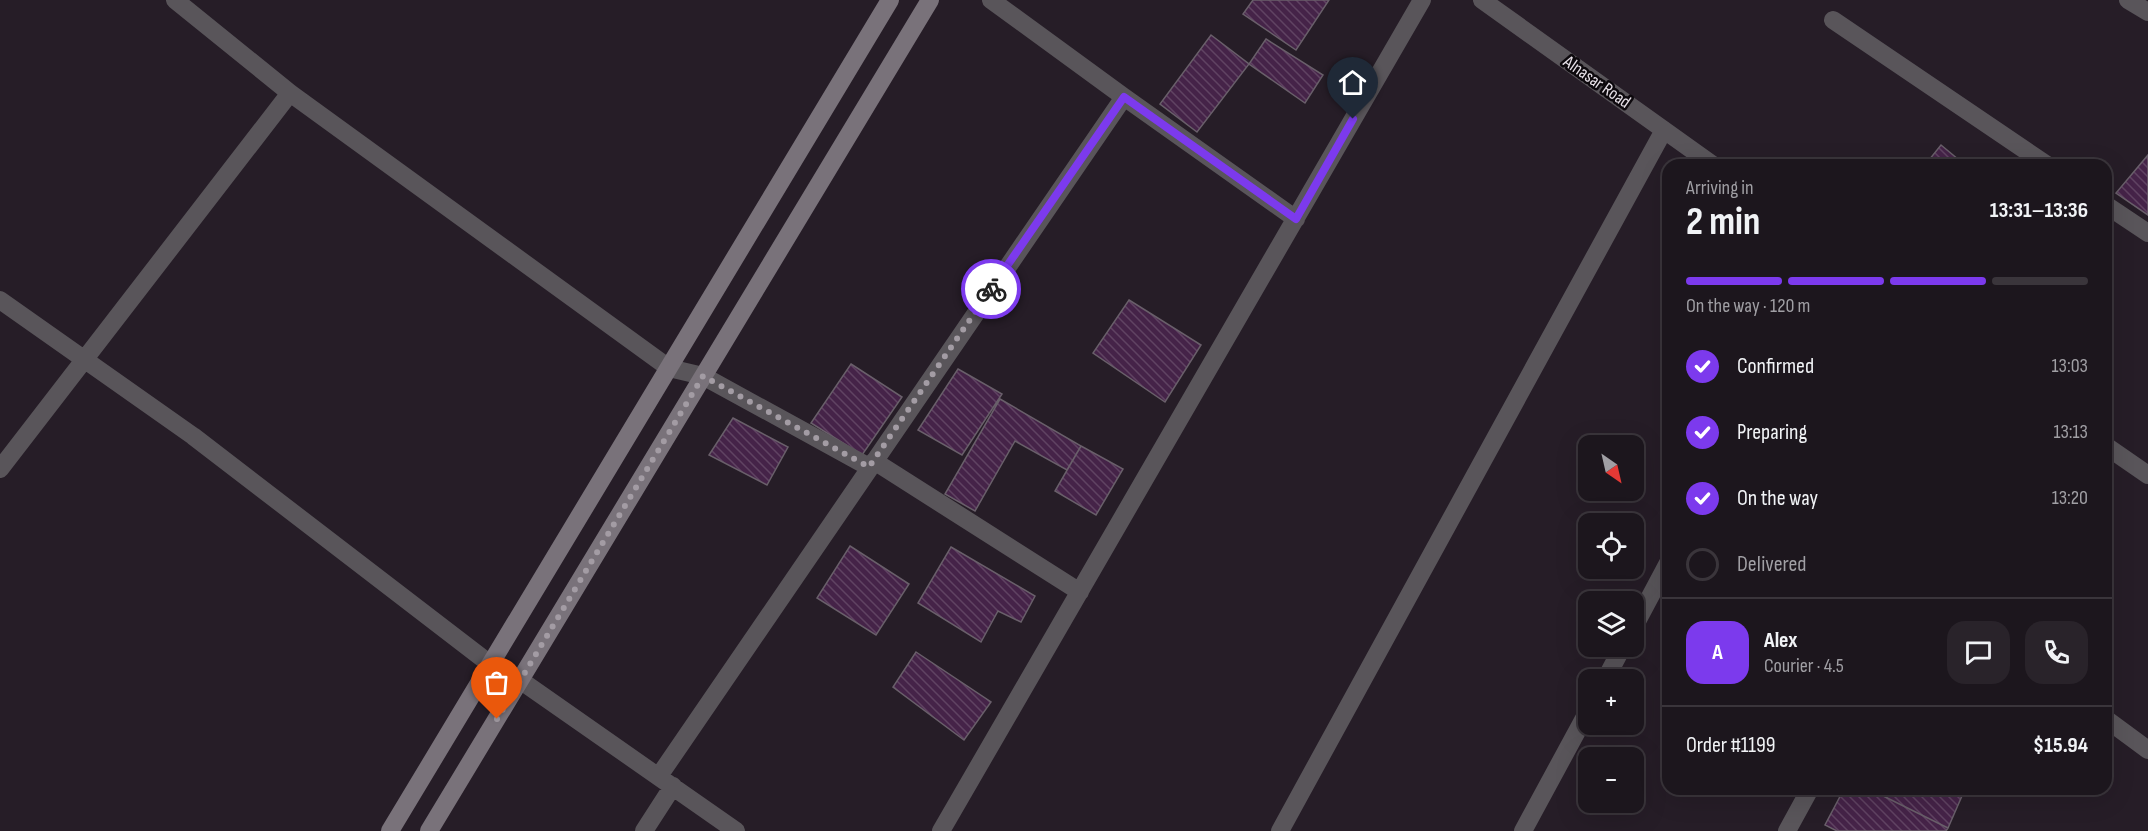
<!DOCTYPE html>
<html lang="en">
<head>
<meta charset="utf-8">
<style>
  :root { --surface:#1c161d; --page:#29232a; --text:#f1f3f6; --muted:#a09fa4; --line:#3a353b; --accent:#7c3aed }
  body { margin:0; font-family:"Sofia Sans Condensed",sans-serif; background:var(--page); color:var(--text); height:100vh; display:flex; flex-direction:column; font-size:22px; white-space:nowrap }
  * { box-sizing:border-box; margin:0 }
  p { font-size:20px; color:var(--muted) }
  .icon { flex:none; width:33px; height:33px; fill:none; stroke:currentColor; stroke-width:2; stroke-linecap:round; stroke-linejoin:round }
  .map { position:relative; flex:1; overflow:hidden }
  .sheet { position:absolute; left:1662px; top:159px; width:450px; height:636px; display:flex; flex-direction:column; background:var(--surface); border-radius:18px; box-shadow:0 6px 24px #0002,0 0 0 2px var(--line) }
  .sheet>* { flex:none }
  .needle { width:39px; rotate:146deg }
  .controls { position:absolute; left:1578px; top:435px; display:grid; gap:12px }
  .controls a { display:grid; place-items:center; width:66px; height:66px; border-radius:12px; background:var(--surface); box-shadow:0 6px 24px #0002,0 0 0 2px var(--line); font-size:30px }
  .pin { position:absolute; display:grid; place-items:center; width:51px; height:51px; color:#fff; margin:-62px -26px; border-radius:50% 50% 50% 0; rotate:-45deg; box-shadow:0 0 6px #0007 }
  .pin .icon { rotate:45deg }
  .courier { position:absolute; display:grid; place-items:center; width:60px; height:60px; margin:-30px; border:4px solid #7c3aed; border-radius:50%; background:#fff; color:#222; box-shadow:0 2px 8px #0007 }
  .head em { font-style:normal; font-weight:700 }
  .head div { display:flex; flex-direction:column-reverse }
  .head { display:flex; align-items:center; justify-content:space-between; height:102px; padding:0 24px }
  h1 { font-size:39px; font-weight:700; line-height:45px }
  .bar { display:grid; grid-template-columns:repeat(4,1fr); gap:9px 6px; align-content:center; height:72px; padding:0 24px }
  .bar i { height:8px; border-radius:4px; background:var(--line) }
  .bar .on { background:var(--accent) }
  .bar p { grid-column:span 4 }
  .line { display:flex; align-items:center; gap:15px; padding:0 24px; border-top:2px solid var(--line) }
  .line div { flex:1 }
  .round { display:grid; place-items:center; flex:none; width:63px; height:63px; border-radius:18px; background:var(--page) }
  ol { padding:0 24px; list-style:none }
  li { display:flex; align-items:center; gap:18px; height:66px }
  li p { margin-inline-start:auto }
  li .icon { padding:6px; border-radius:50%; background:var(--accent); color:#fff; stroke-width:4 }
  li:last-child { color:var(--muted) }
  li i { width:33px; height:33px; border:3px solid var(--line); border-radius:50% }
  .map>svg:first-child { display:block }
  .building { fill:url(#building-back-hatch); stroke:#695f6a; stroke-width:1.5 }
  .lines { fill:none; stroke-linecap:round; stroke-linejoin:round }
  .street { stroke:#59555a; stroke-width:18 }
  .secondary { stroke:#79727a; stroke-width:18 }
  .done { stroke:#a39ca4; stroke-width:6; stroke-dasharray:0 10.8 }
  .route { stroke:#7c3aed; stroke-width:8 }
  .labels { text-anchor:middle; dominant-baseline:central; stroke-width:5; stroke-linejoin:round; paint-order:stroke }
  .street-label { font-size:18px; fill:#e7e1e8; stroke:#0d090d }
</style>
</head>
<body>
<div class="map">
<svg width="2148" height="831" viewBox="0 0 2148 831">
  <defs>
    <pattern id="building-back-hatch" width="6" height="6" patternUnits="userSpaceOnUse" patternTransform="scale(1.5)"><rect width="6" height="6" fill="#452348"/><path d="M-1 5l2 2M0 0l6 6M5-1l2 2" fill="none" stroke="#604362"/></pattern>
  </defs>
  <rect width="100%" height="100%" fill="#261d27"/>
  <path class="building" d="M1253 0H1329L1296 50 1243 14Z
    M1211 35 1249 64 1197 132 1160 104Z
    M1266 39 1323 75 1305 103 1249 64Z
    M1941 145 1965 165H1925Z
    M2148 155V215L2116 193Z
    M1129 300 1201 345 1165 402 1093 353Z
    M851 364 902 397 862 455 811 423Z
    M958 369 1002 394 962 455 918 430Z
    M1000 399 1081 446 1067 470 1015 441 975 511 945 494Z
    M733 418 788 447 767 485 709 455Z
    M1081 446 1123 469 1096 515 1055 491Z
    M850 546 909 584 876 635 817 598Z
    M951 547 1035 596 1021 622 998 611 981 642 918 603Z
    M916 652 991 702 964 740 893 687Z
    M1844 789H1869L1948 828 1946 831H1837L1825 825Z
    M1869 789H1965L1948 828Z"/>
  <g class="lines">
    <path class="street" d="M175 0 290 93 669 368 703 376 869 467
      M991 0 1124 97 1296 219
      M1482 0 1713 165
      M2128 0 2148 12
      M1833 20 2047 165
      M2106 205 2148 233
      M0 300 193 436 490 664
      M2106 446 2148 475
      M874 461 1080 592
      M0 469 290 93
      M1634 627 1668 563
      M520 680 736 831
      M1605 680 1623 646
      M2106 719 2148 750
      M659 776 1124 97
      M644 831 673 786
      M941 831 1422 0
      M1280 831 1664 130
      M1523 831 1588 711
      M1787 831 1810 789"/>
    <path class="secondary" d="M390 831 890 0
      M429 831 930 0"/>
  </g>
  <g class="lines">
    <path class="done" d="M497 719 703 376 869 467 991 289"/>
    <path class="route" d="M991 289 1124 97 1296 219 1353 119"/>
  </g>
  <g class="labels">
    <g class="street-label">
      <text transform="translate(1597 82) rotate(35)">Alnasar Road</text>
    </g>
  </g>
</svg>
<div class="controls">
<a><svg class="needle" viewBox="-14 -14 28 28"><path d="M0-13l5 13h-10z" fill="#e53935"/><path d="M0 13l5-13h-10z" fill="#a09fa4"/></svg></a>
<a><svg class="icon" aria-label="locate" viewBox="0 0 24 24"><circle cx="12" cy="12" r="6"/><path d="M12 2v4M12 18v4M2 12h4M18 12h4"/></svg></a>
<a><svg class="icon" aria-label="layers" viewBox="0 0 24 24"><path d="M12 4l9 5-9 5-9-5zM3 14l9 5 9-5"/></svg></a>
<a>+</a>
<a>−</a>
</div>
<div class="pin" style="left:497px;top:719px;background:#ea580c"><svg class="icon" aria-label="bag" viewBox="0 0 24 24"><path d="M5 8h14l-1 12H6zM9 8a3 3 0 0 1 6 0"/></svg></div>
<div class="pin" style="left:1353px;top:119px;background:#1f2937"><svg class="icon" aria-label="home" viewBox="0 0 24 24"><path d="M3 11l9-7 9 7M6 9v11h12V9"/></svg></div>
<div class="courier" style="left:991px;top:289px"><svg class="icon" aria-label="bike" viewBox="0 0 24 24"><circle cx="6" cy="16" r="4"/><circle cx="18" cy="16" r="4"/><path d="M6 16l4-8h5l3 8M10 8l3 8H6M13 5h3"/></svg></div>
<section class="sheet">
<div class="head"><div><h1>2 min</h1><p>Arriving in</p></div><em>13:31–13:36</em></div>
<div class="bar"><i class="on"></i><i class="on"></i><i class="on"></i><i></i><p>On the way · 120 m</p></div>
<ol>
<li><svg class="icon" aria-label="check" viewBox="0 0 24 24"><path d="M5 12l5 5 9-10"/></svg>Confirmed<p>13:03</p></li>
<li><svg class="icon" aria-label="check" viewBox="0 0 24 24"><path d="M5 12l5 5 9-10"/></svg>Preparing<p>13:13</p></li>
<li><svg class="icon" aria-label="check" viewBox="0 0 24 24"><path d="M5 12l5 5 9-10"/></svg>On the way<p>13:20</p></li>
<li><i></i>Delivered</li>
</ol>
<div class="line" style="height:108px"><b class="round" style="background:var(--accent);color:#fff">A</b><div><b>Alex</b><p>Courier · 4.5</p></div><a class="round"><svg class="icon" aria-label="chat" viewBox="0 0 24 24"><path d="M4 5h16v11H9l-5 4z"/></svg></a><a class="round"><svg class="icon" aria-label="phone" viewBox="0 0 24 24"><path d="M5 4h4l2 5-3 2q2 4 5 5l2-3 5 2v4C11 20 4 13 5 4z"/></svg></a></div>
<div class="line" style="height:78px"><div>Order #1199</div><b>$15.94</b></div>
</section>
</div>
</body>
</html>
